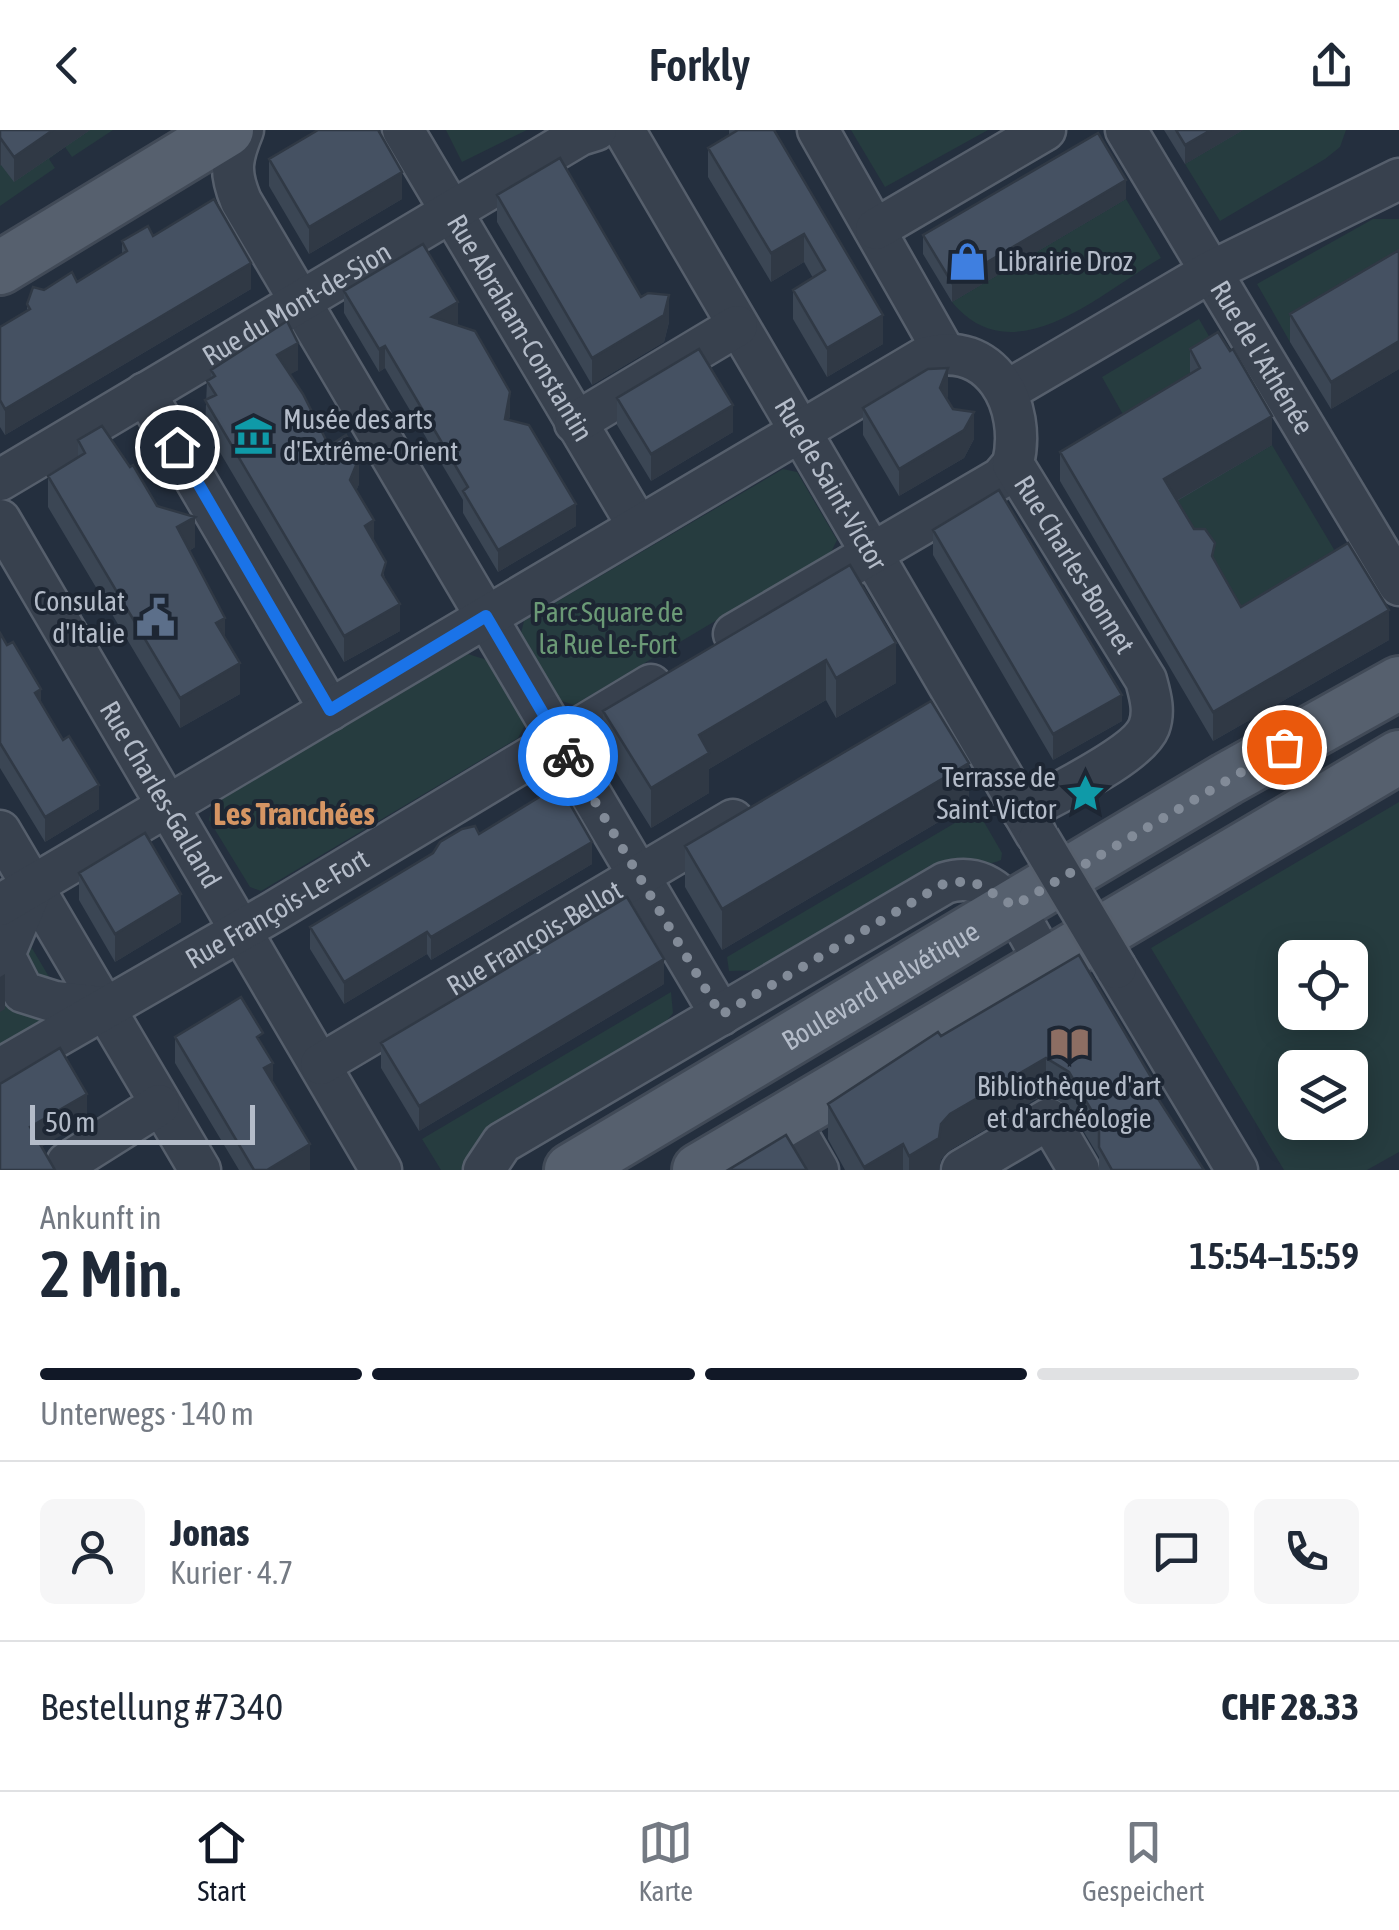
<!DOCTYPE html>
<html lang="de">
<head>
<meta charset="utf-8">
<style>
  :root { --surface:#fff; --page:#f6f6f7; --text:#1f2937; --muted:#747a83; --line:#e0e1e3; --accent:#111827 }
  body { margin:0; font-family:"Asap Condensed",sans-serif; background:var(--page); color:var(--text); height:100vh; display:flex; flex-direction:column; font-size:38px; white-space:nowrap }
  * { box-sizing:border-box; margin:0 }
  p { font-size:32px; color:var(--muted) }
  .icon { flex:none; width:55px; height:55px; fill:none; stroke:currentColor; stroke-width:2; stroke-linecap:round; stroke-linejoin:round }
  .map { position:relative; height:1040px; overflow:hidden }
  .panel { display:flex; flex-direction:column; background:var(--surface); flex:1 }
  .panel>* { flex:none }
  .fabs { position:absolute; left:1278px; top:810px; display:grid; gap:20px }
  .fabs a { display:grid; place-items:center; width:90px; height:90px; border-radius:15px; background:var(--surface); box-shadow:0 5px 25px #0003; font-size:50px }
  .scale { position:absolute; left:30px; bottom:25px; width:225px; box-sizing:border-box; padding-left:10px; border:5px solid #b4bcc9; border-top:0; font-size:28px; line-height:35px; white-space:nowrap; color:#b4bcc9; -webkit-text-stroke:8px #1d2633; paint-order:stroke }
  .pin { position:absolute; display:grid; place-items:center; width:85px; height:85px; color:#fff; margin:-42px; border:5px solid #fff; border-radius:50%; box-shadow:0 2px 10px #0007 }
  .courier { position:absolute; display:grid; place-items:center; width:100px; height:100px; margin:-50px; border:8px solid #1a73e8; border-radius:50%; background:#fff; color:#222; box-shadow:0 2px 12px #0007 }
  .summary em { font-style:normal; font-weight:600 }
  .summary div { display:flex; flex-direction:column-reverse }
  .summary { display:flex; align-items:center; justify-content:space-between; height:170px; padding:0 40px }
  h1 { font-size:65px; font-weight:600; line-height:75px }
  .bar { display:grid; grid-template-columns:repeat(4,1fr); gap:15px 10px; align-content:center; height:120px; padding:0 40px }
  .bar i { height:12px; border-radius:8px; background:var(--line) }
  .bar .selected { background:var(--accent) }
  .bar p { grid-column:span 4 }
  .line { display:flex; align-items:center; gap:25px; padding:0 40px; border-top:2px solid var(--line) }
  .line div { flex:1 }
  .round { display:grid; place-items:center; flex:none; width:105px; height:105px; border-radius:15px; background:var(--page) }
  header { display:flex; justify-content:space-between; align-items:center; height:130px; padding:0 40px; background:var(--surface); font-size:45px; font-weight:600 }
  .dock { display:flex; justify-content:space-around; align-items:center; height:140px; border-top:2px solid var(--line); background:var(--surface); font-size:28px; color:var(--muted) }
  .dock a { display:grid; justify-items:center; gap:5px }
  .dock .selected { color:var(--accent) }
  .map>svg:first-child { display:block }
  .green { fill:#263c3f; fill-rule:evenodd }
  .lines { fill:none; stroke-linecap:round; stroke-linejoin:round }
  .minor-casing { stroke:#565f6c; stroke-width:45 }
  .major-casing { stroke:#414a57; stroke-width:58 }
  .minor { stroke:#38414e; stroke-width:40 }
  .major { stroke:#56606e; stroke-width:52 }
  .minor-bridge-casing { stroke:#565f6c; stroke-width:45; stroke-linecap:butt }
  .minor-bridge { stroke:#38414e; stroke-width:40 }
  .wall { fill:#3b4654 }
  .shaded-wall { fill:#303945 }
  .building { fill:#455162; stroke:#303945; stroke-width:2.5 }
  .done { stroke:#828b98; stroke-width:10; stroke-dasharray:0 18 }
  .route { stroke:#1a73e8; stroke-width:12 }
  .labels { text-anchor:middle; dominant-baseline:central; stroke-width:8; stroke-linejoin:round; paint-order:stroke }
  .poi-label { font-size:28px; fill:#b4bcc9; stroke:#1d2633; text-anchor:start }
  .street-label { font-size:28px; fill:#b4bcc9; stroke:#1d2633 }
  .park-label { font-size:28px; fill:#6b9a76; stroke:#1d2633 }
  .quarter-label { font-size:32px; font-weight:bold; fill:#d59563; stroke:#1d2633 }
</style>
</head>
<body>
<header><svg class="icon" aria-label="back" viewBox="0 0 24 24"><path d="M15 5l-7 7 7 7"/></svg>Forkly<svg class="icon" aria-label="share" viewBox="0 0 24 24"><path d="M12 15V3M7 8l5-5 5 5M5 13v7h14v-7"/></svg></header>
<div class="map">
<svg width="1399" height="1040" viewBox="0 0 1399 1040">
  <rect width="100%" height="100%" fill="#242f3e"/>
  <path class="green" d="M0 0H113L72 27 65 17 49 29 55 38 0 76Z
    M446 0H527L462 32Z
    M851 0H988L885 57Z
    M1242 0H1346L1340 17 1325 29 1220 91 1185 34Z
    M1126 69 1161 128C1099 164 1013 246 952 172Z
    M1373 89H1399V149L1290 212 1257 154Z
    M1199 189 1233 248 1135 306 1102 247Z
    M1272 315 1348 443 1241 507 1164 378Z
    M783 339 797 342 837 410 831 422 574 575 559 570 520 507 524 491Z
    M468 524 487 530 525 595 518 608 261 761 250 757 209 690 212 675Z
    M1399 672V1022L1367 1040H1284L1151 818ZM1295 828H1350V882H1295ZM1295 938H1350V992H1295Z
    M977 680 1002 723 1001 730C982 739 954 729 931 735L759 840 729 841 727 827Z
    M0 799 23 803 58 862 50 891 0 919Z
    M671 862 673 883 662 897 480 1006 461 1040H441L422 1009Z"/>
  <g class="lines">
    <defs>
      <g id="minor">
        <path d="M243 0C231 29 229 42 241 71L721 885"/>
        <path id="s1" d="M403 0 638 396"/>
        <path id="s2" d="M624 0 1036 704"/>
        <path d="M818 0 944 222"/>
        <path id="s3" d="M1126 0 1399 455"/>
        <path d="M876 99 1045 0"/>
        <path d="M1007 261 1210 142 1399 49"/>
        <path d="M145 263 330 580"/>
        <path d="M575 293 737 196"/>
        <path id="s4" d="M0 350 580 5 596 0"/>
        <path id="s5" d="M0 390 381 1040"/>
        <path d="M734 504 1001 348 1013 334"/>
        <path d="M0 701 200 1040"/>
        <path d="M33 756 4 825 23 862 55 872 102 877"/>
        <path id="s6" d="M0 775 924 228C992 208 1027 276 1013 334L1146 550C1150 565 1155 581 1149 597 1138 626 1052 665 1023 682"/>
        <path d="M1116 838 1237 1040"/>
        <path id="s7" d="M321 934 733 690"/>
        <path id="s8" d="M0 939 273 782 651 555"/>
        <path d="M788 988 818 1040"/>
        <path d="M71 1040 67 1033 159 975"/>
        <path d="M484 1040 502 1013 945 753C998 736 1025 796 1045 833"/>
        <path d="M962 1040 1049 989 1079 1040"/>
      </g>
      <g id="major">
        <path d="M0 138 227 0"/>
        <path id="s9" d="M571 1040 1227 649 1399 553"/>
        <path d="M699 1040 1399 627"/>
      </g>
    </defs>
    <use href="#minor" class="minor-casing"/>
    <use href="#major" class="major-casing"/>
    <use href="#minor" class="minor"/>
    <use href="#major" class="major"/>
    <defs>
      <path id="minor-bridge" d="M1039 709 1116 838"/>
    </defs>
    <use href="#minor-bridge" class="minor-bridge-casing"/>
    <use href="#minor-bridge" class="minor-bridge"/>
  </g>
  <path class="wall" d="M0 0H90L14 52 1 35Z
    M729 0H774L883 214 827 247 793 189V160L813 148 804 132 771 152 708 47V18L729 6Z
    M1164 0H1243L1185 34Z
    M269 29 402 69 309 124 269 56Z
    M497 65 641 167 669 192 664 212 592 255 497 92Z
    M1126 69 952 172 923 124V105Z
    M153 106 251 159 5 305 0 297V197L27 181V174L44 160 77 152 122 124V111Z
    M1399 120V239L1331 279 1290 212V184Z
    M344 161 458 194 456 195 510 284 509 290 576 396 498 442 463 383V370L385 238 379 242 344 183Z
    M1190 219 1272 315 1177 371 1241 477 1389 510 1213 611 1060 351V322L1190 244Z
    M211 240H298L290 244 329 316 359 354 356 361 374 410 400 501 344 532 205 297 207 251 211 248Z
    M948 266 947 268 953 279 974 309 964 328 899 366 863 305V278Z
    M617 268 733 302 651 351 617 295Z
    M78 310 157 376 195 417 189 421 225 508 240 564 180 598 48 377V346L78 328Z
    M933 400 1122 591 1053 630 933 425Z
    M850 435 896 553 836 588 826 570 709 639V663L651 698 603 621V581Z
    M0 503 41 574 99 679 45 712 0 638Z
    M969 674 722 820 685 757V716Z
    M479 704 592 734 431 830 427 824 344 874 310 819V797Z
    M79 743 181 792 115 832 79 770Z
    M1079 825 1161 973 1204 1040H1099V1027L1069 977 1046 963 950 1020 941 1029 939 1040H845L828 1009V974Z
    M664 854 419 1001 381 938V913Z
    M175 907 263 917 273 953 310 1040H239L175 933Z"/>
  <path class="shaded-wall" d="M53 0H90L14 52V27Z
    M1211 0H1243L1185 34V15Z
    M1 9V35L0 36V10Z
    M402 42V69L309 124V97Z
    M1126 50V69L952 172V153Z
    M804 104V132L771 152V123Z
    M251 133V159L5 305V279Z
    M669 165V192L664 212 592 255V228Z
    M458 172V194L432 210V187Z
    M883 185V214L827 247V218Z
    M1399 211V239L1331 279V252Z
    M298 213V240L277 252V225Z
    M385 216V238L379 242V219Z
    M948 238V266L940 285V258Z
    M510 262V284L505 311V289Z
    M733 275V302L651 351V324Z
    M974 282V309L964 328 899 366V339Z
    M1272 286V315L1164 378V349Z
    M359 328V354L350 377V350Z
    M576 374V396L498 442V420Z
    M195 387V417L177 428V397Z
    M374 390V417L365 396Z
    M400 474V501L344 532V506Z
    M1389 480V510L1213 611V582Z
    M225 488V519L216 493Z
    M896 513V553L836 588V548Z
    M826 530V570L709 639V663L651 698V658L699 605Z
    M240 533V564L180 598V568Z
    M41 559V584L35 563Z
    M1122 565V591L1053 630V604Z
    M969 633V674L722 820V779Z
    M99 655V679L45 712V687Z
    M592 712V734L431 830V807Z
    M181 764V792L115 832V804Z
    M427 802V824L344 874V852Z
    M664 829V854L419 1001V976Z
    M5 844V879L0 882V847Z
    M1046 928V963L950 1020 941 1029 939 1040H909V1026L950 984Z
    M273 933V960L264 938Z
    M87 964V990L30 1024V997Z
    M310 1014V1040H267Z
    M903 1014V1040H864V1037Z"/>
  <path class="building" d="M0 0H53L14 27 1 9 0 10Z
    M318 0H378L402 42 309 97 269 29Z
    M738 0H774L883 185 827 218 793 160 825 140 804 104 771 123 708 18Z
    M1176 0H1211L1185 15Z
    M1098 3 1126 50 952 153 923 105Z
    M560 28 641 167 648 163 669 165 664 185 592 228 497 65Z
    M214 69 251 133 5 279 0 270V197L30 179 27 174 33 157 44 160 72 142 77 152 127 121 122 111 148 96 153 106Z
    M423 114 458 172 432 187 475 201 510 262 505 289 529 295 576 374 498 420 463 361 468 357 385 216 379 219 344 161Z
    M1399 120V211L1331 252 1290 184Z
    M287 191 298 213 277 225 303 264 329 316 346 305 359 328 350 350 374 390 365 396 386 432 382 445 400 474 344 506 205 270 216 265 207 251 215 246 211 240Z
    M1218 202 1230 221 1233 219 1272 286 1164 349 1194 399H1205L1215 413 1212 426 1241 477 1348 413 1389 480 1213 582 1060 322 1200 238 1190 219Z
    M699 219 733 275 651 324 617 268Z
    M948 238 940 258 953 279 974 282 964 300 899 339 863 278 928 239Z
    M102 296 130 337 133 335 157 376 195 387 177 397 225 488 216 493 240 533 180 568 48 346 85 323 78 310Z
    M999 360 1122 565 1053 604 933 400Z
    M850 435 896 513 836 548 826 530 699 605 709 623 651 658 603 581Z
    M0 503 7 515 13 512 41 559 35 563 63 610 69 606 99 655 45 687 0 613Z
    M931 571 969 633 722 779 685 716Z
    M559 655 592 712 431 807 427 802 344 852 310 797 433 723 440 712 462 699 475 696 479 704Z
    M145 703 181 764 115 804 79 743Z
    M627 767 664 829 419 976 381 913Z
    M1079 825 1161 964 1157 967 1204 1040H1112L1099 1017V993L1069 942 1046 928 950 984 941 994 939 1008 909 1026 903 1014 864 1037 828 974 938 902 941 906Z
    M241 867 263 903 257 907 273 933 264 938 310 1014 267 1040H254L175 907Z
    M60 918 87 964 30 997 55 1040H0V954Z
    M786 1005 807 1040H728Z"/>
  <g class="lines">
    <path class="done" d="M568 626 721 885 945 753 972 751 1014 776 1284 617"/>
    <path class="route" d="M177 317 330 580 486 486 568 626"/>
  </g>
  <defs>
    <symbol id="shop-bare" viewBox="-9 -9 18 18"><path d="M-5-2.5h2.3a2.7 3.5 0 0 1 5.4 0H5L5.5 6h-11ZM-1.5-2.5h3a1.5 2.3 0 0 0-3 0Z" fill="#3f7fe0" stroke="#1d2633" stroke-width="2.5" paint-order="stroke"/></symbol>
    <symbol id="museum-bare" viewBox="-9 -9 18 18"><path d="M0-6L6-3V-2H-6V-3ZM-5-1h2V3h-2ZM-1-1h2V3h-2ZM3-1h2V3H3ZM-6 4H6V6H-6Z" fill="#0f9aa8" stroke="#1d2633" stroke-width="2.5" paint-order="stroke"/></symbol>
    <symbol id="civic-bare" viewBox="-9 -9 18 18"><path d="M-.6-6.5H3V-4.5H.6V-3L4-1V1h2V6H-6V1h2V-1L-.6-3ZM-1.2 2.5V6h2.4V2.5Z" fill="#5c6f8a" stroke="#1d2633" stroke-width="2.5" paint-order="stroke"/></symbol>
    <symbol id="sight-bare" viewBox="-9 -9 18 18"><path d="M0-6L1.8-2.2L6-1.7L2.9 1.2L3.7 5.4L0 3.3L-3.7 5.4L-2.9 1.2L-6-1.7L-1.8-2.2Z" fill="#0f9aa8" stroke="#1d2633" stroke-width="2.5" paint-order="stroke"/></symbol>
    <symbol id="library-bare" viewBox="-9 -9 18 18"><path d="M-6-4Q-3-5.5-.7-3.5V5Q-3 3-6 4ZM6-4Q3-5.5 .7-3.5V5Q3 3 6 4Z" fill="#8d6e63" stroke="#1d2633" stroke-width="2.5" paint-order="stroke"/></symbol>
  </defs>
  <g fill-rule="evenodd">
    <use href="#shop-bare" x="940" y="104" width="55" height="55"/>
    <use href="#museum-bare" x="226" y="278" width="55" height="55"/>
    <use href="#civic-bare" x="128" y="460" width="55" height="55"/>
    <use href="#sight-bare" x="1058" y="636" width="55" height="55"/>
    <use href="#library-bare" x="1042" y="886" width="55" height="55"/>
  </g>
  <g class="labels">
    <g class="poi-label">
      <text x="997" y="131">Librairie Droz</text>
      <text x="283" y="289">Musée des arts<tspan x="283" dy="32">d'Extrême-Orient</tspan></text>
      <text x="125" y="471" text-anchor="end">Consulat<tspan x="125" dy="32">d'Italie</tspan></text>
      <text x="1056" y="647" text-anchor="end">Terrasse de<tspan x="1056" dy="32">Saint-Victor</tspan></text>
      <text x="1069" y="956" text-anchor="middle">Bibliothèque d'art<tspan x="1069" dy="32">et d'archéologie</tspan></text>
    </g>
    <g class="street-label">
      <text stroke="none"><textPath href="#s4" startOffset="345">Rue du Mont-de-Sion</textPath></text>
      <text stroke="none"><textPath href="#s1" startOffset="230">Rue Abraham-Constantin</textPath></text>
      <text stroke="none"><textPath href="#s3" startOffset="265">Rue de l'Athénée</textPath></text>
      <text stroke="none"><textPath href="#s2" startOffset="410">Rue de Saint-Victor</textPath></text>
      <text stroke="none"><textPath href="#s6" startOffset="1362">Rue Charles-Bonnet</textPath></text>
      <text stroke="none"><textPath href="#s5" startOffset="318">Rue Charles-Galland</textPath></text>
      <text stroke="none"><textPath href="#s8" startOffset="320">Rue François-Le-Fort</textPath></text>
      <text stroke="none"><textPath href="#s7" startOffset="248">Rue François-Bellot</textPath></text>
      <text stroke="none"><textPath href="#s9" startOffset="360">Boulevard Helvétique</textPath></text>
    </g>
    <g class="park-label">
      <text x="608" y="482">Parc Square de<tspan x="608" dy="32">la Rue Le-Fort</tspan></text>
    </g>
    <g class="quarter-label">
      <text x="294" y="683">Les Tranchées</text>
    </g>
  </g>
</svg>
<div class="fabs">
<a><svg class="icon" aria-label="locate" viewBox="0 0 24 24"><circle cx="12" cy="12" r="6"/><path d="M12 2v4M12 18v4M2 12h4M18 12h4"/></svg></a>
<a><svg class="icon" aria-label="layers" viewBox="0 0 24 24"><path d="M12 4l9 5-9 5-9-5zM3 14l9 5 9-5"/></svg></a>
</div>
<div class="scale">50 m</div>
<div class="pin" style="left:1284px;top:617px;background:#ea580c"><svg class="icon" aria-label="bag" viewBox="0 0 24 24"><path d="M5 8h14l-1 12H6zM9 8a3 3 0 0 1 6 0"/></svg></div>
<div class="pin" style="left:177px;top:317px;background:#1f2937"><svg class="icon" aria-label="home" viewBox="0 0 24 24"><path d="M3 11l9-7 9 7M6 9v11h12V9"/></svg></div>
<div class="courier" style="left:568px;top:626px"><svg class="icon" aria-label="bike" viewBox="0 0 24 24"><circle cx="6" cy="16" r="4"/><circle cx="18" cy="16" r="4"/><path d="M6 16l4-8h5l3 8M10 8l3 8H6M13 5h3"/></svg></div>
</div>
<section class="panel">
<div class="summary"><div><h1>2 Min.</h1><p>Ankunft in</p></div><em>15:54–15:59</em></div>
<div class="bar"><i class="selected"></i><i class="selected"></i><i class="selected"></i><i></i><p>Unterwegs · 140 m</p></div>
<div class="line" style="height:180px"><a class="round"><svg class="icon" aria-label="person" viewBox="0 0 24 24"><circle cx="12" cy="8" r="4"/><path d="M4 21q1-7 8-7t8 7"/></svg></a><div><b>Jonas</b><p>Kurier · 4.7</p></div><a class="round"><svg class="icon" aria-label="chat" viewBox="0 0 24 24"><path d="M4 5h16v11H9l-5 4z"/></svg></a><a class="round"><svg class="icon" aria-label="phone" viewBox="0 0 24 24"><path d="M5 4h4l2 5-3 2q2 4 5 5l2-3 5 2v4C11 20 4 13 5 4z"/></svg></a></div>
<div class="line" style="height:130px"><div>Bestellung #7340</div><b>CHF 28.33</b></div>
</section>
<nav class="dock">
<a class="selected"><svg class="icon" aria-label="home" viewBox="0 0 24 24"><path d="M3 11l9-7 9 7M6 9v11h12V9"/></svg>Start</a>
<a><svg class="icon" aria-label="map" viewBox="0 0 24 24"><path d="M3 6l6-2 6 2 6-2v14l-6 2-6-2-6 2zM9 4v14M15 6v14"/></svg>Karte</a>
<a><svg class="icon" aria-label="saved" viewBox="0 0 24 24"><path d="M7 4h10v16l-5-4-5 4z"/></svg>Gespeichert</a>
</nav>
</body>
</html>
